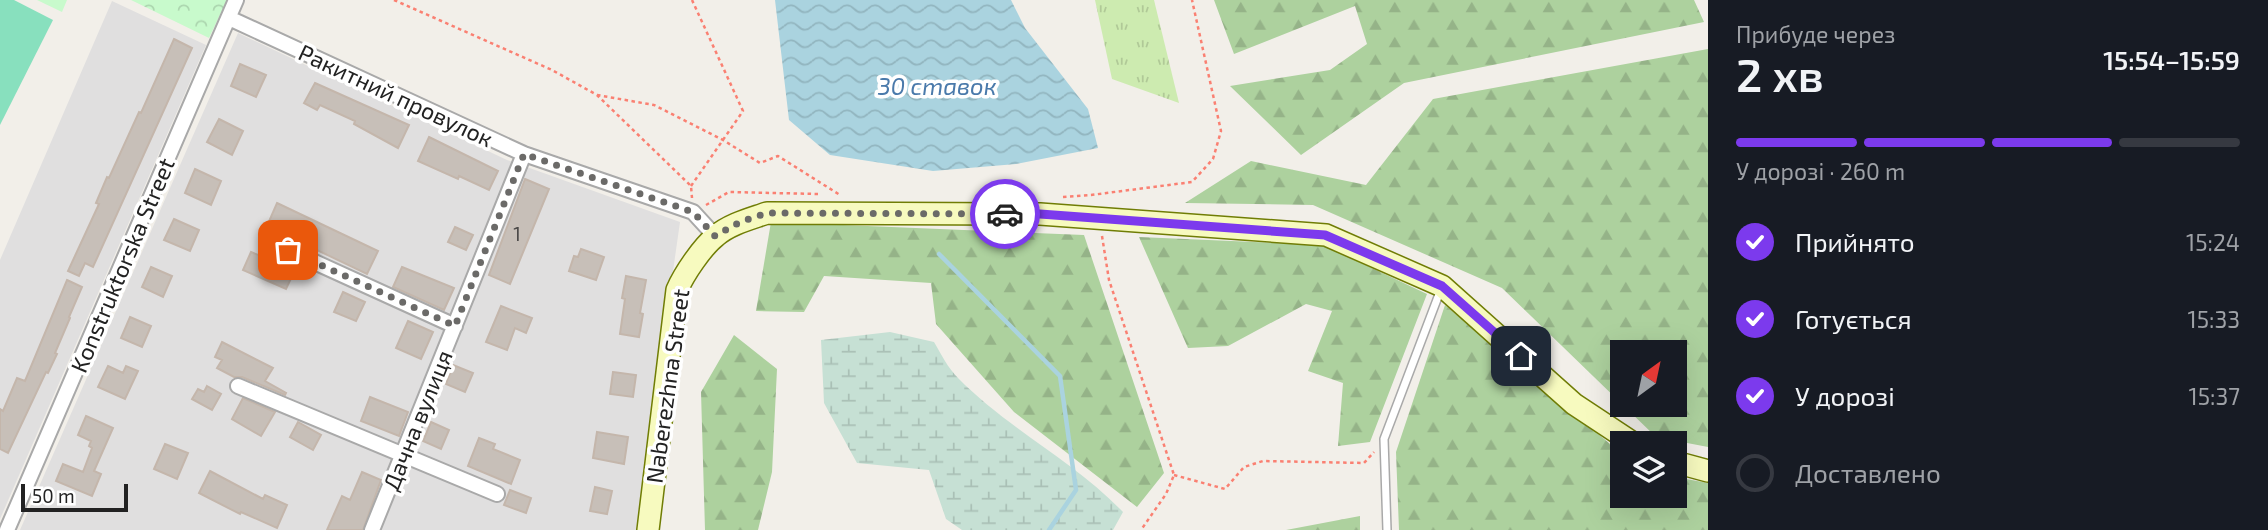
<!DOCTYPE html>
<html lang="uk">
<head>
<meta charset="utf-8">
<style>
  :root { --surface:#171b24; --page:#20242c; --text:#f1f3f6; --muted:#9ea1a6; --line:#363941; --accent:#7c3aed }
  body { margin:0; font-family:"Exo 2",sans-serif; background:var(--page); color:var(--text); height:100vh; display:flex; flex-direction:column; font-size:26px; white-space:nowrap }
  * { box-sizing:border-box; margin:0 }
  p { font-size:23px; color:var(--muted) }
  .icon { flex:none; width:38px; height:38px; fill:none; stroke:currentColor; stroke-width:2; stroke-linecap:round; stroke-linejoin:round }
  .map { position:relative; flex:1; overflow:hidden }
  .drawer { display:flex; flex-direction:column; background:var(--surface); width:560px }
  .drawer>* { flex:none }
  .needle { width:46px; rotate:33deg }
  .fabs { position:absolute; left:1610px; top:340px; display:grid; gap:14px }
  .fabs a { display:grid; place-items:center; width:77px; height:77px; border-radius:0px; background:var(--surface); box-shadow:0 7px 28px #0002; font-size:35px }
  .scale { position:absolute; left:21px; bottom:18px; width:107px; box-sizing:border-box; padding-left:7px; border:4px solid #222; border-top:0; font-size:19px; line-height:24px; white-space:nowrap; color:#222; -webkit-text-stroke:5px #fff; paint-order:stroke }
  .pin { position:absolute; display:grid; place-items:center; width:60px; height:60px; color:#fff; margin:-30px; border-radius:14px; box-shadow:0 4px 10px #0006 }
  .courier { position:absolute; display:grid; place-items:center; width:70px; height:70px; margin:-35px; border:5px solid #7c3aed; border-radius:50%; background:#fff; color:#222; box-shadow:0 2px 9px #0007 }
  .overview em { font-style:normal; font-weight:600 }
  .overview div { display:flex; flex-direction:column-reverse }
  .overview { display:flex; align-items:center; justify-content:space-between; height:119px; padding:0 28px }
  h1 { font-size:46px; font-weight:600; line-height:52px }
  .bar { display:grid; grid-template-columns:repeat(4,1fr); gap:10px 7px; align-content:center; height:84px; padding:0 28px }
  .bar i { height:9px; border-radius:5px; background:var(--line) }
  .bar .on { background:var(--accent) }
  .bar p { grid-column:span 4 }
  ol { padding:0 28px; list-style:none }
  li { display:flex; align-items:center; gap:21px; height:77px }
  li p { margin-inline-start:auto }
  li .icon { padding:7px; border-radius:50%; background:var(--accent); color:#fff; stroke-width:4 }
  li:last-child { color:var(--muted) }
  li i { width:38px; height:38px; border:4px solid var(--line); border-radius:50% }
  main { display:flex; flex:1; min-height:0 }
  .map>svg:first-child { display:block }
  .residential { fill:#e0dfdf }
  .grass { fill:url(#grass-tufts) }
  .forest { fill:url(#forest-firs); fill-rule:evenodd }
  .wetland { fill:url(#wetland-marsh) }
  .park { fill:url(#park-crowns) }
  .pitch { fill:#88e0be }
  .water { fill:url(#water-waves) }
  .lines { fill:none; stroke-linecap:round; stroke-linejoin:round }
  .stream { stroke:#aad3df; stroke-width:4.5 }
  .building { fill:#c7bfb8; stroke:#c4b6ab; stroke-width:2 }
  .lane-casing { stroke:#a9a9a9; stroke-width:10 }
  .street-casing { stroke:#a9a9a9; stroke-width:18 }
  .secondary-casing { stroke:#707d05; stroke-width:24 }
  .path { stroke:#fa8072; stroke-width:2.5; stroke-dasharray:3.5 3.5; stroke-linecap:butt }
  .lane { stroke:#fff; stroke-width:7 }
  .street { stroke:#fff; stroke-width:14 }
  .secondary { stroke:#f7fabf; stroke-width:21 }
  .done { stroke:#6b6a68; stroke-width:7; stroke-dasharray:0 12.6 }
  .route { stroke:#7c3aed; stroke-width:9 }
  .labels { text-anchor:middle; dominant-baseline:central; stroke-width:7; stroke-linejoin:round; paint-order:stroke }
  .number-label { font-size:19px; fill:#4b4948 }
  .street-label { font-size:23px; fill:#222; stroke:#fff }
  .water-label { font-size:24px; font-style:italic; fill:#4a7aab; stroke:#fff }
</style>
</head>
<body>
<main>
<div class="map">
<svg width="1708" height="530" viewBox="0 0 1708 530">
  <defs>
    <pattern id="grass-tufts" width="24" height="20" patternUnits="userSpaceOnUse" patternTransform="scale(1.75)"><rect width="24" height="20" fill="#cdebb0"/><path d="M3 7l-1-3M5 7V3M7 7l1-3M15 17l-1-3M17 17v-4M19 17l1-3" fill="none" stroke="#b0c997"/></pattern>
    <pattern id="forest-firs" width="22" height="20" patternUnits="userSpaceOnUse" patternTransform="scale(1.75)"><rect width="22" height="20" fill="#add19e"/><path d="M5 1l3.5 6h-7zM16 11l3.5 6h-7z" fill="#95b388"/></pattern>
    <pattern id="wetland-marsh" width="20" height="14" patternUnits="userSpaceOnUse" patternTransform="scale(1.75)"><rect width="20" height="14" fill="#c6e0d4"/><path d="M1 5h8M5 5V1M11 12h8M15 12V8" fill="none" stroke="#aac0b6"/></pattern>
    <pattern id="park-crowns" width="20" height="18" patternUnits="userSpaceOnUse" patternTransform="scale(1.75)"><rect width="20" height="18" fill="#c8facc"/><path d="M2 6a3 3 0 1 1 6 0M12 15a3 3 0 1 1 6 0" fill="none" stroke="#acd6af"/></pattern>
    <pattern id="water-waves" width="16" height="10" patternUnits="userSpaceOnUse" patternTransform="scale(1.75)"><rect width="16" height="10" fill="#aad3df"/><path d="M0 5q4-4 8 0t8 0" fill="none" stroke="#92b5bf"/></pattern>
  </defs>
  <rect width="100%" height="100%" fill="#f2efe9"/>
  <path class="residential" d="M112 1 206 45 0 519V260Z
    M238 33 507 160 680 222 636 530H20Z"/>
  <path class="grass" d="M1095 0H1154L1179 103 1112 79Z"/>
  <path class="forest" d="M1214 0H1694L1704 22 1404 83 1301 155 1230 86 1330 70 1367 44 1355 6 1234 54Z
    M1708 49V447L1656 437 1502 288 1313 205 1185 203 1251 161 1366 185 1433 99ZM1622 352H1675V404H1622Z
    M771 222 1084 235 1164 473 1137 507 1014 412 936 324 931 283 824 276 804 312 756 311Z
    M1139 237 1323 245 1427 294 1370 442 1338 446 1343 383 1308 371 1332 311 1306 304 1228 346 1188 348Z
    M1445 305 1622 454V495H1675V477L1708 483V530H1399L1396 452Z
    M734 335 777 369 772 472 758 530H705L701 392Z
    M1360 516V530H1286Z"/>
  <path class="wetland" d="M890 332 934 342C941 354 948 368 958 378 1008 429 1074 461 1123 512L1113 530H962L946 519 929 470 857 463 824 403 821 340Z"/>
  <path class="park" d="M37 0H67L62 12Z
    M131 0H227L209 38Z"/>
  <path class="pitch" d="M0 0H14L53 20 0 125Z"/>
  <path class="water" d="M775 0H1011L1025 28 1088 109 1098 148 1016 164 933 171 830 155 789 120Z"/>
  <g class="lines">
    <path class="stream" d="M939 254 1060 376 1076 490 1049 530"/>
  </g>
  <path class="building" d="M174 39 192 48 93 267 85 263 79 276 68 271 99 204 96 203 107 177 109 178 139 112 141 113Z
    M240 64 266 75 256 97 231 86Z
    M315 83 409 125 398 148 354 124 355 121 320 105 317 110 304 103Z
    M219 119 243 131 232 155 207 142Z
    M429 137 498 171 489 190 459 176 458 179 418 161Z
    M195 169 221 181 211 205 185 193Z
    M525 179 549 189 510 284 489 275Z
    M277 203 378 251 367 274 267 226Z
    M174 219 199 230 190 251 164 240Z
    M455 227 473 235 466 250 448 242Z
    M581 249 604 257 596 280 569 271 574 256 578 257Z
    M251 252 295 270 286 289 243 270Z
    M151 267 172 276 163 297 142 287Z
    M402 267 454 288 444 310 393 287Z
    M626 276 646 280 640 313 643 314 639 337 620 334 625 299 622 298Z
    M67 280 82 287 69 317 70 318 55 353 57 354 48 373 46 372 8 453 0 449V409L3 411 17 378 25 381Z
    M343 292 365 302 356 321 334 312Z
    M501 306 532 318 526 333 515 328 507 350 486 342Z
    M130 317 151 326 142 347 121 338Z
    M408 321 433 332 421 359 396 348Z
    M222 342 273 368 265 381 286 393 285 395 242 377H234L217 368 222 360 215 357Z
    M453 365 473 373 465 392 446 384Z
    M108 366 123 373 126 366 138 371 125 399 98 387Z
    M613 372 636 375 633 397 610 394Z
    M207 386 221 394 212 410 192 399 198 389 204 392Z
    M370 397 408 412 399 436 361 421Z
    M243 398 275 412 261 436 232 419Z
    M86 416 113 428 94 471 101 474 92 496 56 481 63 464 83 472 92 448 89 446 91 441 78 435Z
    M298 422 321 435 313 450 290 437Z
    M431 422 449 430 441 449 423 441Z
    M597 432 628 437 624 464 593 458Z
    M479 438 495 444 493 449 520 460 511 484 468 466Z
    M165 444 188 453 177 479 154 469Z
    M210 471 263 499 265 495 287 505 277 528 241 512 240 514 199 493Z
    M362 472 381 480 363 530H327L342 496 350 500Z
    M595 487 612 491 607 514 590 511Z
    M510 490 531 498 526 513 504 505Z"/>
  <g class="lines">
    <defs>
      <path id="lane" d="M1387 530 1384 439 1441 289"/>
      <path id="street" d="M229 18 524 154 693 212 715 236
        M288 250 455 326
        M238 386 497 494
        M7 530 236 0
        M372 530 524 154"/>
      <path id="secondary" d="M1675 462 1708 471
        M648 530 677 290C684 274 702 247 716 236 730 224 750 219 767 213L1040 214 1326 235 1442 286 1574 404 1633 443"/>
    </defs>
    <use href="#lane" class="lane-casing"/>
    <use href="#street" class="street-casing"/>
    <use href="#secondary" class="secondary-casing"/>
    <path class="path" d="M394 0 552 70 597 95 691 186 692 198
      M597 95 654 105 723 140 760 163 778 156 840 195
      M691 186 743 111 692 0
      M1063 197 1091 195 1192 182 1213 159 1221 131 1192 0
      M706 205 729 192 818 194
      M1102 236 1109 280 1174 475 1166 494 1141 530
      M1174 475 1225 489 1244 467 1263 461 1364 463 1374 452"/>
    <use href="#lane" class="lane"/>
    <use href="#street" class="street"/>
    <use href="#secondary" class="secondary"/>
  </g>
  <g class="lines">
    <path class="done" d="M288 250 455 326 524 154 693 212 715 236 740 222 767 213 1005 214"/>
    <path class="route" d="M1005 214H1040L1325 235 1442 286 1521 356"/>
  </g>
  <g class="labels">
    <g class="number-label">
      <text x="517" y="233">1</text>
    </g>
    <g class="street-label">
      <text transform="translate(396 95) rotate(25)">Ракитний провулок</text>
      <text transform="translate(122 265) rotate(-67)">Konstruktorska Street</text>
      <text transform="translate(667 386) rotate(-82)">Naberezhna Street</text>
      <text transform="translate(417 420) rotate(-68)">Дачна вулиця</text>
    </g>
    <g class="water-label">
      <text x="937" y="85">30 ставок</text>
    </g>
  </g>
</svg>
<div class="fabs">
<a><svg class="needle" viewBox="-14 -14 28 28"><path d="M0-13l5 13h-10z" fill="#e53935"/><path d="M0 13l5-13h-10z" fill="#9ea1a6"/></svg></a>
<a><svg class="icon" aria-label="layers" viewBox="0 0 24 24"><path d="M12 4l9 5-9 5-9-5zM3 14l9 5 9-5"/></svg></a>
</div>
<div class="scale">50 m</div>
<div class="pin" style="left:288px;top:250px;background:#ea580c"><svg class="icon" aria-label="bag" viewBox="0 0 24 24"><path d="M5 8h14l-1 12H6zM9 8a3 3 0 0 1 6 0"/></svg></div>
<div class="pin" style="left:1521px;top:356px;background:#1f2937"><svg class="icon" aria-label="home" viewBox="0 0 24 24"><path d="M3 11l9-7 9 7M6 9v11h12V9"/></svg></div>
<div class="courier" style="left:1005px;top:214px"><svg class="icon" aria-label="car" viewBox="0 0 24 24"><path d="M5 17H2v-5l4-1 3-4h7l3 4 3 1v5h-3M9 17h6M6 11h13"/><circle cx="7" cy="17" r="2"/><circle cx="17" cy="17" r="2"/></svg></div>
</div>
<section class="drawer">
<div class="overview"><div><h1>2 хв</h1><p>Прибуде через</p></div><em>15:54–15:59</em></div>
<div class="bar"><i class="on"></i><i class="on"></i><i class="on"></i><i></i><p>У дорозі · 260 m</p></div>
<ol>
<li><svg class="icon" aria-label="check" viewBox="0 0 24 24"><path d="M5 12l5 5 9-10"/></svg>Прийнято<p>15:24</p></li>
<li><svg class="icon" aria-label="check" viewBox="0 0 24 24"><path d="M5 12l5 5 9-10"/></svg>Готується<p>15:33</p></li>
<li><svg class="icon" aria-label="check" viewBox="0 0 24 24"><path d="M5 12l5 5 9-10"/></svg>У дорозі<p>15:37</p></li>
<li><i></i>Доставлено</li>
</ol>
</section>
</main>
</body>
</html>
